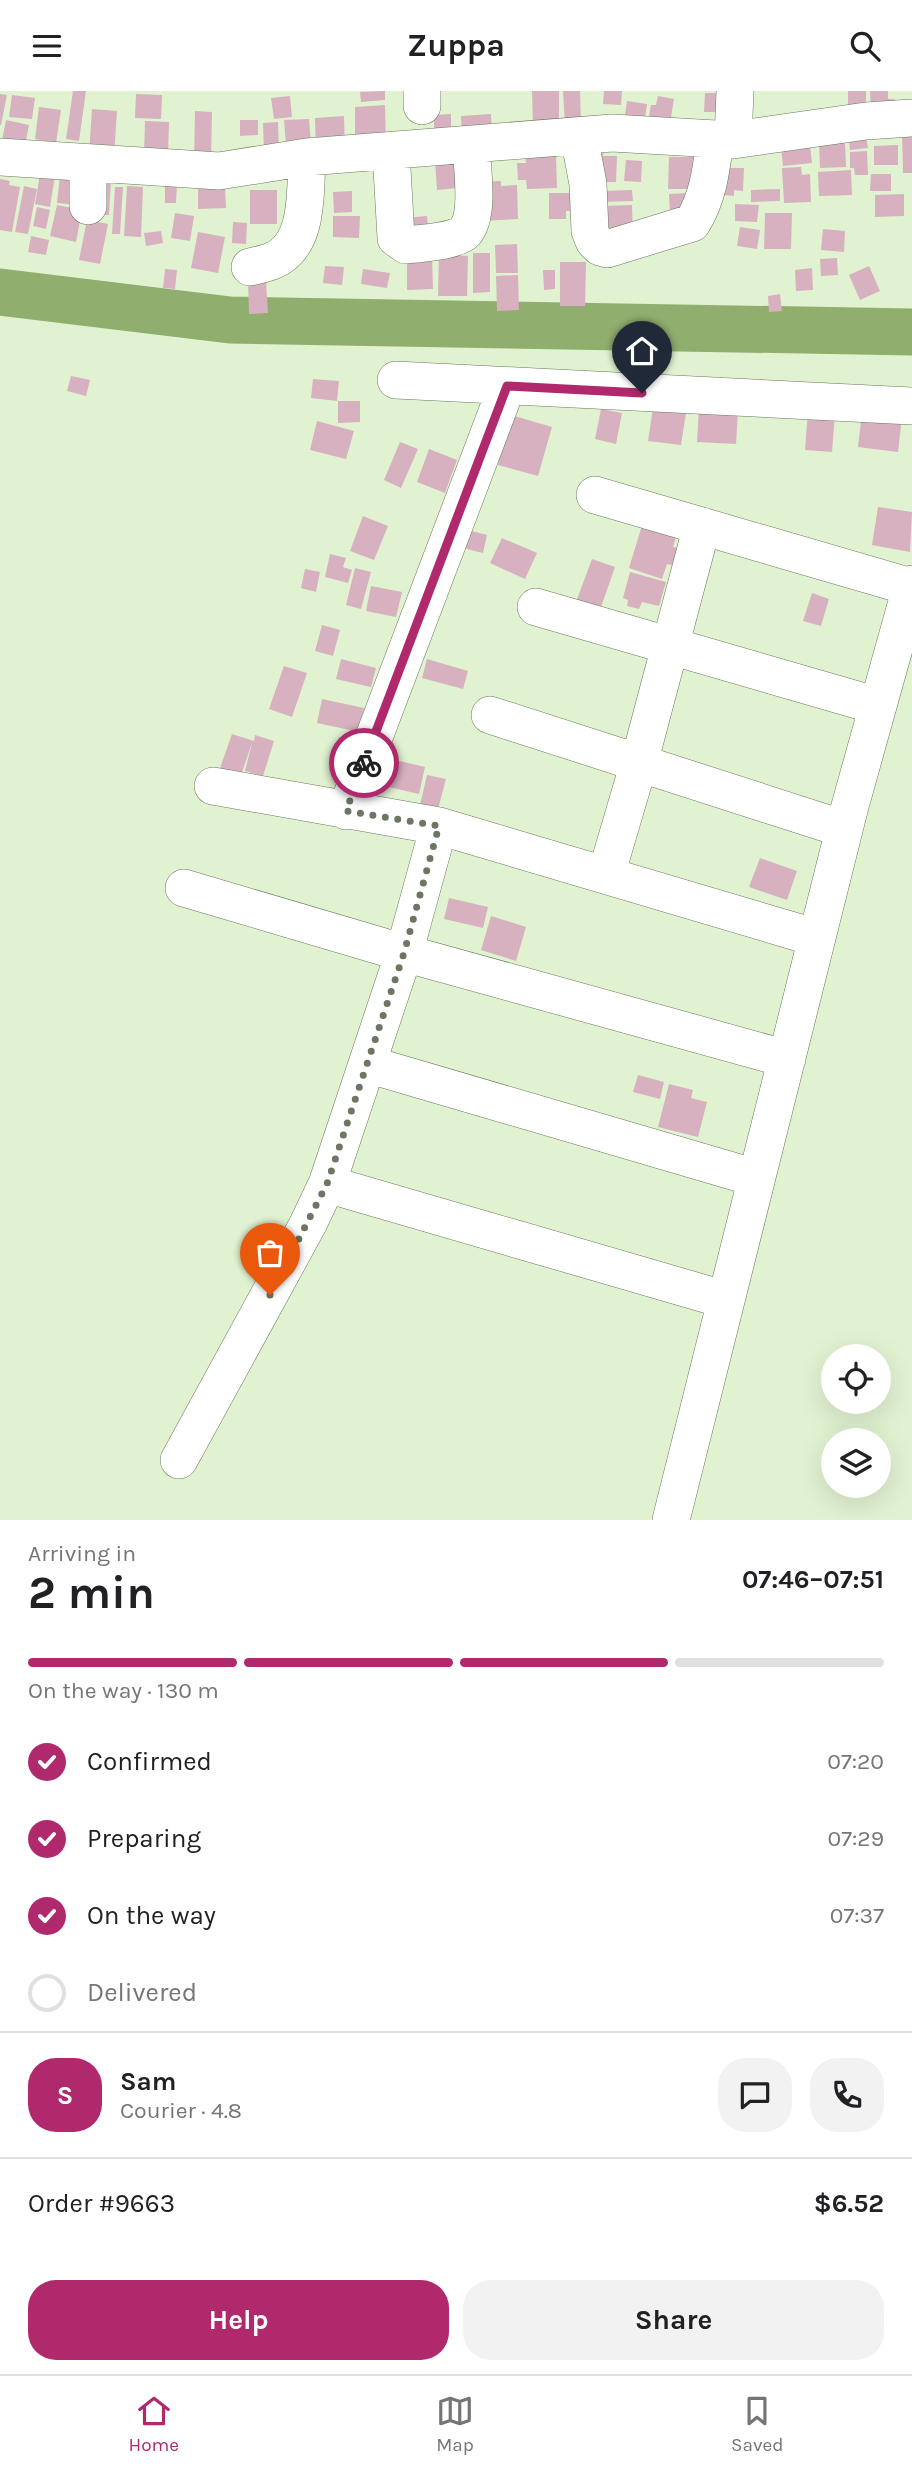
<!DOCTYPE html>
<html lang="en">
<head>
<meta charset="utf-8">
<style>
  :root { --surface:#fff; --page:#f2f2f2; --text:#202124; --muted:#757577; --line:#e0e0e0; --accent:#b0296d }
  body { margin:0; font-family:Karla,sans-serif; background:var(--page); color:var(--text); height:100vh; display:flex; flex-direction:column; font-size:26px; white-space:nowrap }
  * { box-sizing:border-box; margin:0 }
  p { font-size:23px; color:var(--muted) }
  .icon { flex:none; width:38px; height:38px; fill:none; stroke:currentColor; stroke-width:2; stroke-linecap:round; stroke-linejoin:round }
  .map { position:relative; height:1429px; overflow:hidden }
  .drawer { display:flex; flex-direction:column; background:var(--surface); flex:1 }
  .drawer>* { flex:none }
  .fabs { position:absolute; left:821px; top:1253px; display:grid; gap:14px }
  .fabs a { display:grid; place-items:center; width:70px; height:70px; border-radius:50%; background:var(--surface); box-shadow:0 7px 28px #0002; font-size:35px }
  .pin { position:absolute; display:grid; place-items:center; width:60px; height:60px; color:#fff; margin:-72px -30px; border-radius:50% 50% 50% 0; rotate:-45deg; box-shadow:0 0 7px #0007 }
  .pin .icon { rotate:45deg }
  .courier { position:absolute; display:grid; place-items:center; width:70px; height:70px; margin:-35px; border:5px solid #b0296d; border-radius:50%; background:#fff; color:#222; box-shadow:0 2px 9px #0007 }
  .head em { font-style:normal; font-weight:700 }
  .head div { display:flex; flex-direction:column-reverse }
  .head { display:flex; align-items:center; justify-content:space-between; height:119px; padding:0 28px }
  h1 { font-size:46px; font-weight:700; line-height:52px }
  .bar { display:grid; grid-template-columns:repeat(4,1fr); gap:10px 7px; align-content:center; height:84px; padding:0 28px }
  .bar i { height:9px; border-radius:5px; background:var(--line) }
  .bar .current { background:var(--accent) }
  .bar p { grid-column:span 4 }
  .line { display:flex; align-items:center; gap:18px; padding:0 28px; border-top:2px solid var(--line) }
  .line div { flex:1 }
  .round { display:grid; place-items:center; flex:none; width:74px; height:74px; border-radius:28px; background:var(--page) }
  ol { padding:0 28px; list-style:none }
  li { display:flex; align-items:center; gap:21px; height:77px }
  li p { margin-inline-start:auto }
  li .icon { padding:7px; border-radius:50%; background:var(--accent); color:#fff; stroke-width:4 }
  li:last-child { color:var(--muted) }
  li i { width:38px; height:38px; border:4px solid var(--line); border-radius:50% }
  .primary-button { display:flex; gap:14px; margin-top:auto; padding:14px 28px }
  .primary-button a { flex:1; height:80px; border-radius:28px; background:var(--accent); color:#fff; font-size:28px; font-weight:700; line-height:80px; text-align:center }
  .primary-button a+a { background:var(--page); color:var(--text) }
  header { display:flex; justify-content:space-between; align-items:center; height:91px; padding:0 28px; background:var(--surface); font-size:32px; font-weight:700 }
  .menu { display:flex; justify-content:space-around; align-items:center; height:98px; border-top:2px solid var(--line); background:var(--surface); font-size:19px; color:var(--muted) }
  .menu a { display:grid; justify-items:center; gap:4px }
  .menu .current { color:var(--accent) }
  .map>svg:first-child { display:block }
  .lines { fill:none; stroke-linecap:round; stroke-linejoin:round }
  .river { stroke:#90ae6e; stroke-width:47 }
  .building { fill:#d7b1bf }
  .minor-casing { stroke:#69775b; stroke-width:38 }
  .minor { stroke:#fff; stroke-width:37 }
  .done { stroke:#6c7662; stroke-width:7; stroke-dasharray:0 12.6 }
  .route { stroke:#b0296d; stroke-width:9 }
</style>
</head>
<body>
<header><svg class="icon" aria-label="menu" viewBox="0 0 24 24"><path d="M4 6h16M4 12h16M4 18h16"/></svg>Zuppa<svg class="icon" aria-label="search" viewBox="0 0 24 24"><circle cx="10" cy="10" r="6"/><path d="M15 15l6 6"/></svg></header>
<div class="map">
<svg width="912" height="1429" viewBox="0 0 912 1429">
  <rect width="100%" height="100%" fill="#e1f2d1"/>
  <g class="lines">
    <path class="river" d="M0 201 230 229 912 241"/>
  </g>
  <path class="building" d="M73 0H86L79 50 66 48Z
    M385 0V9L361 11 360 1Z
    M532 0H559V36L533 37Z
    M563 0H580L581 34H565Z
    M604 0H622L621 14 603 13Z
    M848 0H866V19L848 20Z
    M870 0H888V8H895L896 19 871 20Z
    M705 2H724V21H704Z
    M0 3 7 4 1 34H0Z
    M136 3 162 4 161 28 135 27Z
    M12 4 35 7 32 28 9 26Z
    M290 5 292 26 274 28 271 7Z
    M658 5 674 8 669 39 647 36 651 14H656Z
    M627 10 647 13 644 34 624 31Z
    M385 14 386 57 355 44V16Z
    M39 16 61 19 56 52 35 48Z
    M92 18 117 20 114 65 89 64Z
    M195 20 212 21 211 70H194Z
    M451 23V39H434V24Z
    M491 23 492 43 462 45 461 25Z
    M344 25 345 60 316 61 315 27Z
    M309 28 311 52 286 54 284 29Z
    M6 29 29 34 23 64 0 59Z
    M240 29H258V44L240 45Z
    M145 30 169 31 168 63H144Z
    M278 31 279 62 264 63 263 32Z
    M912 42V82H903L902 43Z
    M866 45 868 57 850 59 849 47Z
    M845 51 846 76 820 77 819 52Z
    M810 54 812 72 783 75 781 57Z
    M898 54V74H874V55Z
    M595 60H604L603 65H617L616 91H595Z
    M867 60 868 84H855L854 77H850V61Z
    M556 65 557 97 527 98 526 89H518L517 72H526L525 66Z
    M669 66H702V98H668Z
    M455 68 458 97 437 99 435 70Z
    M626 69 642 70 641 91 624 90Z
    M801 76 802 84 810 83 811 111 784 112 782 77Z
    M724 77H744L743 100 734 99V105L723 104Z
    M851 79 852 104 819 105 818 81Z
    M40 83 55 85 50 116 35 113Z
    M871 83H891V100H870Z
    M60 84 81 86 79 114 57 112Z
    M95 87 111 88 109 124 93 123Z
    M0 88 10 90 9 94 20 96 12 141 0 139Z
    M501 90V95L517 94 518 128 482 130 480 91Z
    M165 92H177L176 112H165Z
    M24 95 37 98 28 143 15 141Z
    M127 95 143 96 141 146 124 145Z
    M115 96H123L120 143H112Z
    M225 97 226 117 198 118V98Z
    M780 98V110L751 111V99Z
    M250 99H277V133H250Z
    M632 99 633 110 600 111V100Z
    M352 100V121L334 122 333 101Z
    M549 102H587V120H566V128H549Z
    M689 102 690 124H670L669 103Z
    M904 103V125L875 126V104Z
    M735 113 759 114 757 131 735 130Z
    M57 114 82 119 76 151 50 145Z
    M632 114 633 146 602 148 600 115Z
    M37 116 50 119 46 138 33 135Z
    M175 122 194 125 190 150 171 147Z
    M765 122H792L791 158H764Z
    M333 125H360L359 147 333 146Z
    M427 125 429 147 406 149 405 127Z
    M87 129 108 133 100 173 79 169Z
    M233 131 247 132 246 153 232 152Z
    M740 136 760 139 757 158 737 155Z
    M823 138 845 140 844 161 821 159Z
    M161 140 163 152 146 155 144 142Z
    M198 141 225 146 218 182 191 177Z
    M31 145 49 149 46 164 28 161Z
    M517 153 518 182H496L495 154Z
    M473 162H490V201L473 202Z
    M432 164 433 198 407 199V165Z
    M439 164 468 165 467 205H438Z
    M837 167 838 184 821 185 820 168Z
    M560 171H586L585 215H560Z
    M325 175 344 176 342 194 323 192Z
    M869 175 880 200 860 209 849 184Z
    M812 177 813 199 796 200 795 179Z
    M165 178 177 179 175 198 163 197Z
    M363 178 390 182 387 197 361 193Z
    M543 179H555V198L544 199Z
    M518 184 519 219 497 220 496 185Z
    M266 190 268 222 249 223 248 191Z
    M780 203 782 220 769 221 768 205Z
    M71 285 90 289 86 305 67 300Z
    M313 288 339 290 337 310 311 307Z
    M338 310H360V331L338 332Z
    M653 317 686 322 681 354 648 350Z
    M699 317 738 320 736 353 697 351Z
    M601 318 622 322 616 353 595 348Z
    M808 320 835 322 832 361 805 359Z
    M862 321 902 326 898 361 858 356Z
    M511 324 552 336 538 385 498 374Z
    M317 330 354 340 346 368 310 359Z
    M400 351 418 358 401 397 384 389Z
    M429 358 457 369 445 402 417 391Z
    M878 416 912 421 910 461 872 454Z
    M363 425 388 435 374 469 350 460Z
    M644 428 678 439 673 456 682 458 676 475 667 473 662 488 629 477Z
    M464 438 487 444 483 462 459 456Z
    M502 447 537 462 525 488 490 472Z
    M330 463 346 467 343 476 352 479 348 492 325 486Z
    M592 468 615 476 600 519 576 511Z
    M355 477 371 481 361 518 346 514Z
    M305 478 320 481 316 501 301 497Z
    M630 481 666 491 659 515 642 511 639 518 627 515 628 509 623 507Z
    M371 495 402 501 396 526 366 520Z
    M812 502 829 508 821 535 803 530Z
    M322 534 340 539 333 565 315 560Z
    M341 568 376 577 371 596 336 588Z
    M427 568 468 580 463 598 422 587Z
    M284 575 307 582 292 626 269 618Z
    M322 608 364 617 359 641 317 632Z
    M232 643 254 650 255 644 274 650 263 685 245 680 252 652 240 687 219 680Z
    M387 667 425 676 419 703 380 694Z
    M427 684 446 688 438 718 420 714Z
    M760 767 797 780 787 809 749 796Z
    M449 807 488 816 483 837 444 828Z
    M491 825 526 836 516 870 481 859Z
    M638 984 664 991 660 1008 633 1001Z
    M669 993 693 999 691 1007 707 1011 698 1046 658 1036Z"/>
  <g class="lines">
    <defs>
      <path id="minor" d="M422 0V15
        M579 45 588 93 590 140 594 150 600 156 607 158 692 132C708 107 711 80 715 50
        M733 49 735 0
        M391 60 396 147 406 154C418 153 457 150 465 141 480 124 472 76 471 54
        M0 66 219 80 307 66 612 42 733 49 866 30 912 27
        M88 72V115
        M250 176C257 174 265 173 272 170 310 155 305 99 307 66
        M396 289 912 315
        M595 404 911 496
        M536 516 878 615
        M490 624 844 738
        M213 695 439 735 817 847
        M346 720 507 295
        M606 784 639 672 702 435
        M184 797 404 862 787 968
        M367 973 756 1087
        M327 1093 726 1209
        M179 1369 308 1133 327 1093 404 862 439 735
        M671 1429 850 715 912 493"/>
    </defs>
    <use href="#minor" class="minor-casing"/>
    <use href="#minor" class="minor"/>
  </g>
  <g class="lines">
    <path class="done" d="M270 1204 327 1093 404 862 439 735 346 720 364 672"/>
    <path class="route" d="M364 672 507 295 642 302"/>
  </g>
</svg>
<div class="fabs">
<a><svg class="icon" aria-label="locate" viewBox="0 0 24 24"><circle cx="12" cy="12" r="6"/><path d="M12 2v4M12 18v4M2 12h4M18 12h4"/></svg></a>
<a><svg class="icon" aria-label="layers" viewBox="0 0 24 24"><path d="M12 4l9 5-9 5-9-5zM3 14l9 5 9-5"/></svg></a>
</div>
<div class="pin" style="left:270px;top:1204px;background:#ea580c"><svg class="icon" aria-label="bag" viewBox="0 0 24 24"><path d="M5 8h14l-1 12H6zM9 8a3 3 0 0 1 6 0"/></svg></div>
<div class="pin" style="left:642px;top:302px;background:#1f2937"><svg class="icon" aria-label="home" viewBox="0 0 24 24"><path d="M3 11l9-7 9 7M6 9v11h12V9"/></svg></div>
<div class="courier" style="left:364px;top:672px"><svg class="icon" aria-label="bike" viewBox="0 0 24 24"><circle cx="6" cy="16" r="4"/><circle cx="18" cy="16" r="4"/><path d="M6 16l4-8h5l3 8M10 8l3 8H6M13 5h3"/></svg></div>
</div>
<section class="drawer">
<div class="head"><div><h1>2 min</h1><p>Arriving in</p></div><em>07:46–07:51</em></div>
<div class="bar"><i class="current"></i><i class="current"></i><i class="current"></i><i></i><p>On the way · 130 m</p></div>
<ol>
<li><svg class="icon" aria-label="check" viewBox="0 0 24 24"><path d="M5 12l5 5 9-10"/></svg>Confirmed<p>07:20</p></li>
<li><svg class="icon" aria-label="check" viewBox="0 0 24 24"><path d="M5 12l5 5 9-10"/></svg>Preparing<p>07:29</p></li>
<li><svg class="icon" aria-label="check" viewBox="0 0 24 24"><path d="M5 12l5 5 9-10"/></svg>On the way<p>07:37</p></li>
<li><i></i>Delivered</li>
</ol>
<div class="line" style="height:126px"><b class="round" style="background:var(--accent);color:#fff">S</b><div><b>Sam</b><p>Courier · 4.8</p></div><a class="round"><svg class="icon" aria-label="chat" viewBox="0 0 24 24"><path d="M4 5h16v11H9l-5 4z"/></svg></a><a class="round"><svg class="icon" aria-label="phone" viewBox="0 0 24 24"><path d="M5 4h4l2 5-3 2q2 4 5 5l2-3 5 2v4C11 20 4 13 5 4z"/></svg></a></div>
<div class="line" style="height:91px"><div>Order #9663</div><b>$6.52</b></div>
<div class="primary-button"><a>Help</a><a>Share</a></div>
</section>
<nav class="menu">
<a class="current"><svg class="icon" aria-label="home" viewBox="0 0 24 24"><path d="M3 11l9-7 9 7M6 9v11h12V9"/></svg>Home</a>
<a><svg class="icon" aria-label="map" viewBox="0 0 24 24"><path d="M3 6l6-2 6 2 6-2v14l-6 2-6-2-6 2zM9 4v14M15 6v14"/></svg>Map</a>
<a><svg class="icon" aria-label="saved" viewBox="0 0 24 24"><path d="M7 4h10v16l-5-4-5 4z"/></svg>Saved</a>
</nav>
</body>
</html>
